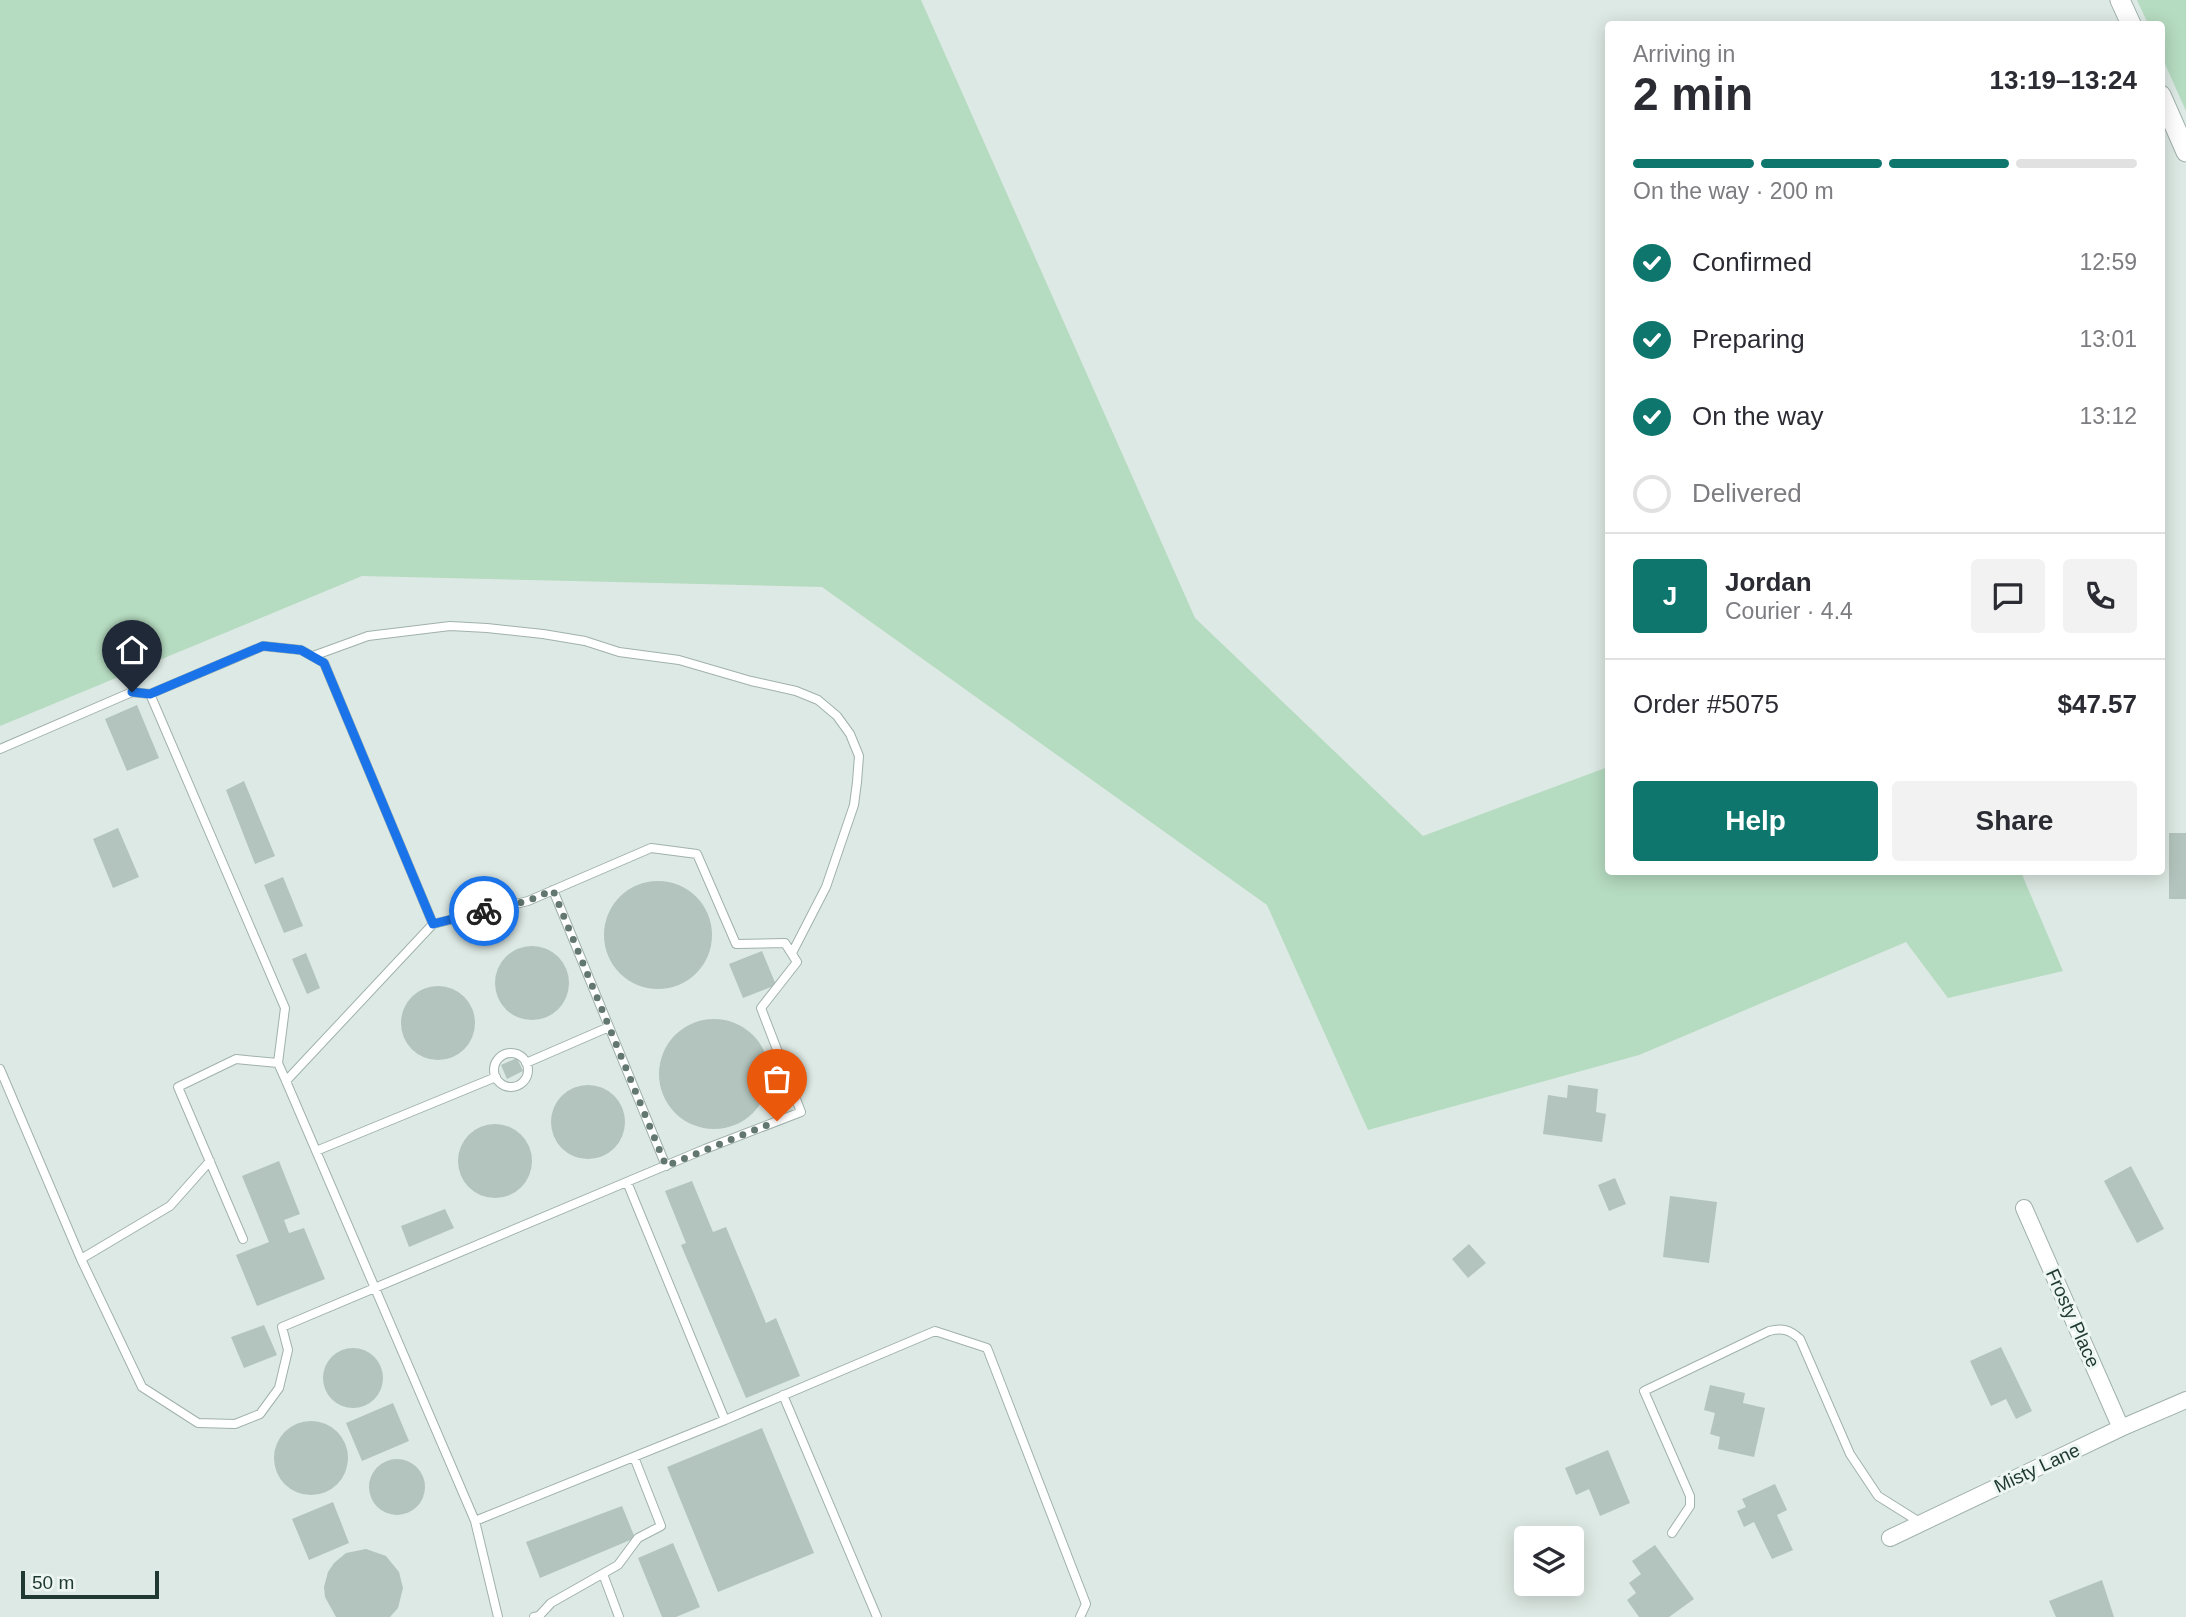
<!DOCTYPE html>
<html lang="en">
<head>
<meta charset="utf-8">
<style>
  :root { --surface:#fff; --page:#f2f2f3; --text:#2b2b33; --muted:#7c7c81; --line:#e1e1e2; --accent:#0f766e }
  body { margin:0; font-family:Helvetica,sans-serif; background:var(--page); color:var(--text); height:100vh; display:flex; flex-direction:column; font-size:26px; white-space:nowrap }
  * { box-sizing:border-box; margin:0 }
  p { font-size:23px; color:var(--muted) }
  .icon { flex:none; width:38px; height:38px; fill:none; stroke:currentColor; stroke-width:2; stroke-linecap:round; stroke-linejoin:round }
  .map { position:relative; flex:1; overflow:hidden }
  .side { position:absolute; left:1605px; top:21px; width:560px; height:854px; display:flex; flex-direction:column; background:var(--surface); border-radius:7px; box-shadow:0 4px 18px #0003 }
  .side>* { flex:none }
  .buttons { position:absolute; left:1514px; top:1526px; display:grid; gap:14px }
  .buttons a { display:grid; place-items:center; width:70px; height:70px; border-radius:7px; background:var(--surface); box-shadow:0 4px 18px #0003; font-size:35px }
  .scale { position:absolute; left:21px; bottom:18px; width:138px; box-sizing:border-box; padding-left:7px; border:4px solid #1f3932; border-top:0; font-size:19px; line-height:24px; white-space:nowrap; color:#1f3932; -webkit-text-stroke:5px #edf6f2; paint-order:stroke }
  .pin { position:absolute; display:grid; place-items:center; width:60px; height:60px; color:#fff; margin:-72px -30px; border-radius:50% 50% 50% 0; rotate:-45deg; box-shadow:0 0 7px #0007 }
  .pin .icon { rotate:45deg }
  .courier { position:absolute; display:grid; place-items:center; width:70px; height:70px; margin:-35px; border:5px solid #1a73e8; border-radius:50%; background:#fff; color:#222; box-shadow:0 2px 9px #0007 }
  .headline em { font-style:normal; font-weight:700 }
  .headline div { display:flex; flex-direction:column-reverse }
  .headline { display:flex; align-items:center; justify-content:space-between; height:119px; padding:0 28px }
  h1 { font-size:46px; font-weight:700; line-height:52px }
  .bar { display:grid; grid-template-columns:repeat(4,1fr); gap:10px 7px; align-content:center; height:84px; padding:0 28px }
  .bar i { height:9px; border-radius:5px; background:var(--line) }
  .bar .selected { background:var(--accent) }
  .bar p { grid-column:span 4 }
  .line { display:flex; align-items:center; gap:18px; padding:0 28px; border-top:2px solid var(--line) }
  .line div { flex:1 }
  .round { display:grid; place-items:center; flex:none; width:74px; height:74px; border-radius:7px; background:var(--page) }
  ol { padding:0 28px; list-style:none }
  li { display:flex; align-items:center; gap:21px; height:77px }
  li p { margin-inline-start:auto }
  li .icon { padding:7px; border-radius:50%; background:var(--accent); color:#fff; stroke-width:4 }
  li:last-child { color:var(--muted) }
  li i { width:38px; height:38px; border:4px solid var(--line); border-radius:50% }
  .cta { display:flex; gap:14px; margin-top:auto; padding:14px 28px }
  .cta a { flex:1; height:80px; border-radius:7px; background:var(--accent); color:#fff; font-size:28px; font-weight:700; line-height:80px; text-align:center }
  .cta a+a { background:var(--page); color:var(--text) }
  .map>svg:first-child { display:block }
  .green { fill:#b5dbc0 }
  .building { fill:#b2c4bd }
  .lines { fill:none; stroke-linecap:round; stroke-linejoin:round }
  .service-casing { stroke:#a0b1ab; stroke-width:10 }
  .minor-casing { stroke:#a0b1ab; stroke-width:18 }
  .tertiary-casing { stroke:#a0b1ab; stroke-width:21 }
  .service { stroke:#fff; stroke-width:8 }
  .minor { stroke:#fff; stroke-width:16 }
  .tertiary { stroke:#fff; stroke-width:19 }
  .done { stroke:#627770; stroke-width:7; stroke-dasharray:0 12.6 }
  .route { stroke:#1a73e8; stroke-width:9 }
  .labels { text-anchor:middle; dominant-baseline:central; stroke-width:6; stroke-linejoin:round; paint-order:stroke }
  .street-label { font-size:19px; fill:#1f3932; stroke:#edf6f2 }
</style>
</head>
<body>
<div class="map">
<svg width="2186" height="1617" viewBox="0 0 2186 1617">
  <rect width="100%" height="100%" fill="#dde9e4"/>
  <path class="green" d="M0 0H921L1195 618 1423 836 1608 767V872H2021L2063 971 1948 998 1906 942 1639 1055 1368 1130 1267 905 822 587 362 576 0 726Z
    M2137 0H2186V111L2161 55V24H2148Z"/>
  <path class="building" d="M137 705 159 758 127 771 105 719Z
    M244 781 275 856 255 864 226 790Z
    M118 828 139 877 113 888 93 839Z
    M2169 833H2186V899H2169Z
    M283 877 303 926 284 933 264 885Z
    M604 935a54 54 0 1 1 108 0a54 54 0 1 1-108 0Z
    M495 983a37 37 0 1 1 74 0a37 37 0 1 1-74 0Z
    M762 951 776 985 743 998 729 964Z
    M306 953 320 988 307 994 292 959Z
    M401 1023a37 37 0 1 1 74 0a37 37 0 1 1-74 0Z
    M659 1074a55 55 0 1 1 110 0a55 55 0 1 1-110 0Z
    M517 1058 523 1071 507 1079 501 1065Z
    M551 1122a37 37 0 1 1 74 0a37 37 0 1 1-74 0Z
    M1568 1085 1598 1089 1596 1112 1606 1114 1602 1142 1543 1134 1548 1095 1567 1098Z
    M458 1161a37 37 0 1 1 74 0a37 37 0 1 1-74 0Z
    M279 1161 300 1214 284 1220 289 1233 304 1228 325 1279 257 1306 236 1255 269 1242 242 1176Z
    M2131 1166 2164 1229 2137 1243 2104 1181Z
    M1615 1178 1626 1204 1609 1211 1598 1185Z
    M692 1181 713 1232 726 1227 766 1323 776 1318 800 1376 746 1398 681 1245 686 1243 665 1191Z
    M1670 1196 1717 1202 1709 1263 1663 1257Z
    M445 1209 454 1228 409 1247 401 1226Z
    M1469 1244 1486 1263 1468 1278 1452 1259Z
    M264 1325 277 1355 244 1368 231 1337Z
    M2001 1347 2032 1411 2016 1419 2006 1399 1991 1406 1970 1361Z
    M323 1378a30 30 0 1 1 60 0a30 30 0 1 1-60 0Z
    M1710 1385 1745 1393 1743 1403 1765 1408 1754 1457 1718 1449 1720 1437 1710 1434 1715 1413 1704 1410Z
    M393 1403 409 1441 362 1461 346 1423Z
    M274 1458a37 37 0 1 1 74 0a37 37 0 1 1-74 0Z
    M762 1428 814 1553 718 1592 667 1467Z
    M1608 1450 1630 1503 1600 1516 1589 1489 1576 1495 1565 1468Z
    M369 1487a28 28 0 1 1 56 0a28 28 0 1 1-56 0Z
    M1775 1484 1787 1510 1777 1515 1793 1550 1772 1559 1754 1522 1744 1527 1737 1511 1746 1507 1742 1499Z
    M333 1502 349 1543 309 1560 292 1519Z
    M622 1506 635 1538 540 1578 526 1542Z
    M673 1543 700 1607 676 1617H662L638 1558Z
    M1655 1545 1694 1599 1669 1617H1639L1627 1600 1636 1593 1629 1583 1641 1574 1632 1561Z
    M366 1549 386 1556 399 1572 403 1588 398 1608 390 1617H336L325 1597 324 1587 328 1572 334 1563 346 1553Z
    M2102 1580 2114 1617H2056L2049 1601Z"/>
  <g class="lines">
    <defs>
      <path id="service" d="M313 656 368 636 450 626 487 628 543 634 585 641 619 652 679 660 751 681 796 691 818 700 837 716 850 734 859 756 857 782 854 805 826 887 792 953
        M0 749 132 692 150 694
        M553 890 666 1166
        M494 1070a17 17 0 1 1 34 0a17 17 0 1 1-34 0Z
        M526 1063 609 1027
        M0 1069 81 1259
        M286 1081 433 924 324 663 301 650 263 646 150 694 285 1008 278 1063 286 1081 475 1521 498 1617
        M316 1151 496 1077
        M210 1161 170 1206 81 1259 142 1387 198 1423 235 1424 260 1414 279 1388 288 1350 282 1327 705 1149 801 1112 761 1008 797 962 785 943 736 944 697 854 651 848 528 901 433 924
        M243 1239 178 1087 236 1059 278 1063
        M783 1395 877 1617
        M725 1420 935 1331 987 1348 1086 1604 1080 1617
        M475 1521 725 1420 627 1182
        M1672 1533 1690 1506V1496L1644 1391 1769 1331C1782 1328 1789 1329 1800 1339L1850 1454 1878 1496 1921 1523
        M603 1574 619 1617
        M534 1617 539 1616 551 1603 618 1565 638 1538 661 1526 634 1457"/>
      <path id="minor" d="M2024 1208 2121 1428
        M1890 1538 2121 1428 2186 1400"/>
      <path id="tertiary" d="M2120 0 2131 24
        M2161 95 2186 152"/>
    </defs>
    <use href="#service" class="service-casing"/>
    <use href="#minor" class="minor-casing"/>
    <use href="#tertiary" class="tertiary-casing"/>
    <use href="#service" class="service"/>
    <use href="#minor" class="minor"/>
    <use href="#tertiary" class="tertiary"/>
  </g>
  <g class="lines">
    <path class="done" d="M484 911 528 901 553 890 666 1166 777 1121"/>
    <path class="route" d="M132 692 150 694 263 646 301 650 324 663 433 924 484 911"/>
  </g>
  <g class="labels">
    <g class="street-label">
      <text transform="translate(2073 1318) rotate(66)">Frosty Place</text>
      <text transform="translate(2037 1468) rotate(-25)">Misty Lane</text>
    </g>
  </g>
</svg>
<div class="buttons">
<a><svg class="icon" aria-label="layers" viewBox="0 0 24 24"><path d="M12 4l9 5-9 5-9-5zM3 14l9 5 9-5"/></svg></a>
</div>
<div class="scale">50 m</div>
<div class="pin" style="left:777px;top:1121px;background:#ea580c"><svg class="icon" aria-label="bag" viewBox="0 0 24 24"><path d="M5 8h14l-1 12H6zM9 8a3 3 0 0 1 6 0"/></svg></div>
<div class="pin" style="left:132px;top:692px;background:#1f2937"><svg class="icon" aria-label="home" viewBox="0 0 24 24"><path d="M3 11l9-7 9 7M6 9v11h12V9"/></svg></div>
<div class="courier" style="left:484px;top:911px"><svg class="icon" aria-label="bike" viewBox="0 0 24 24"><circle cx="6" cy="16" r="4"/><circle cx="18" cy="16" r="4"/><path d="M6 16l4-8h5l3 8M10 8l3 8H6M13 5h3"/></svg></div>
<section class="side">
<div class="headline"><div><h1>2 min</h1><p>Arriving in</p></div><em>13:19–13:24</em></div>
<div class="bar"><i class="selected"></i><i class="selected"></i><i class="selected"></i><i></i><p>On the way · 200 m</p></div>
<ol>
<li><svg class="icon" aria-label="check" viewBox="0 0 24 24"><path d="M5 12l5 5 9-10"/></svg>Confirmed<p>12:59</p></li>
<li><svg class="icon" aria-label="check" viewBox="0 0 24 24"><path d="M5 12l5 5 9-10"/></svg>Preparing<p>13:01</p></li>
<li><svg class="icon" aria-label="check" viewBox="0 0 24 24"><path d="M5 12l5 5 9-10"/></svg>On the way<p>13:12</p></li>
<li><i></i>Delivered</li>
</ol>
<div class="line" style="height:126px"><b class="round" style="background:var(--accent);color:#fff">J</b><div><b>Jordan</b><p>Courier · 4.4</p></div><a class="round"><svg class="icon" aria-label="chat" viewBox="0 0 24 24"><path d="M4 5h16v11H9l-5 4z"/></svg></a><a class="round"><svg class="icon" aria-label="phone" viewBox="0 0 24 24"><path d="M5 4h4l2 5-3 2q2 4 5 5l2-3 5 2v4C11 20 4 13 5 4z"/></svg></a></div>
<div class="line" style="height:91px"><div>Order #5075</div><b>$47.57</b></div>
<div class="cta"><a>Help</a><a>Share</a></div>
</section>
</div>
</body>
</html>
